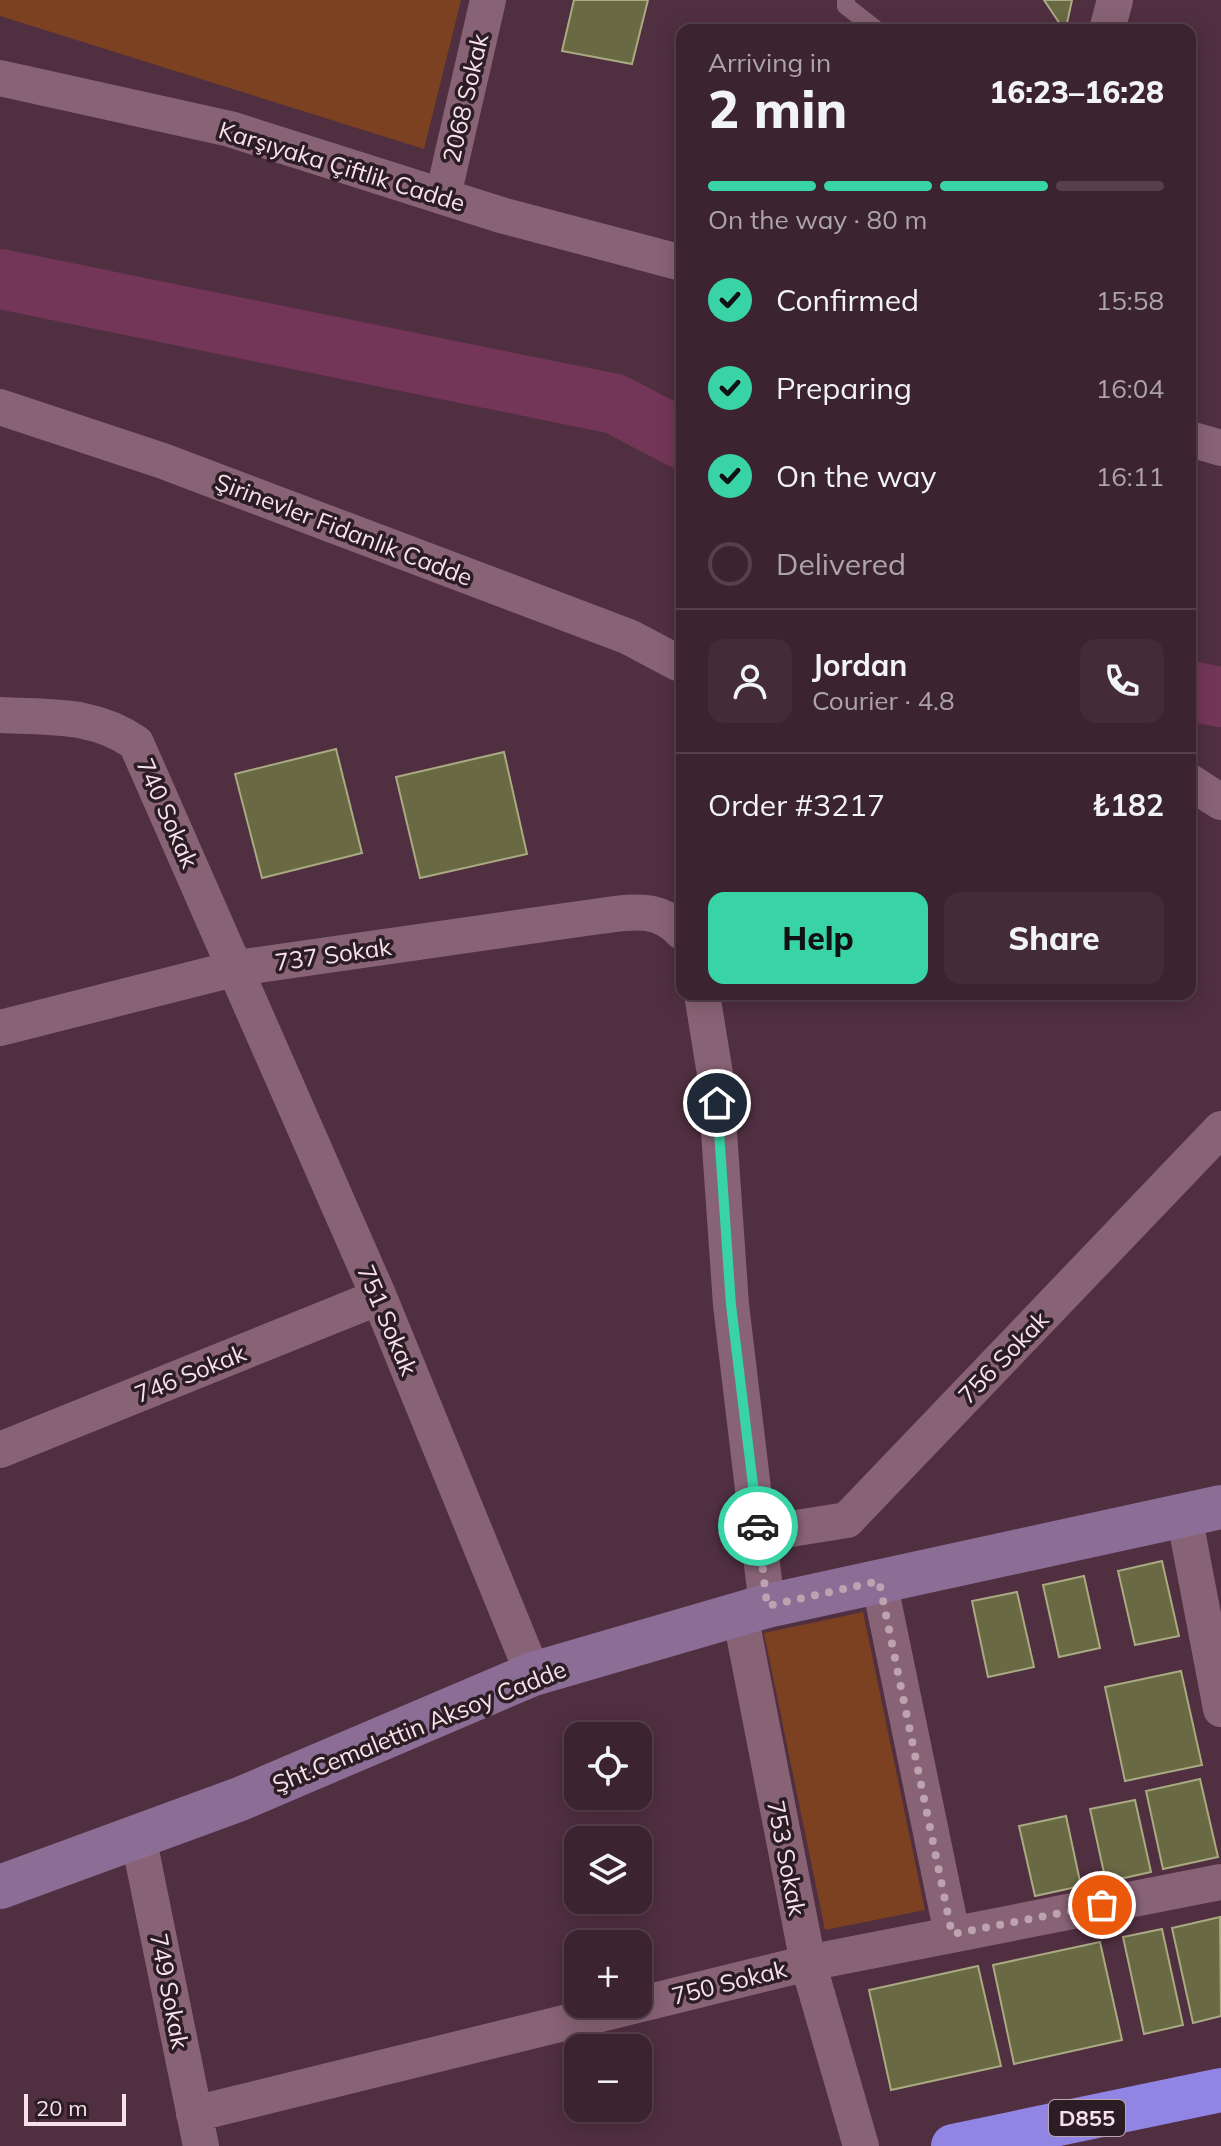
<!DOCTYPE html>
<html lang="en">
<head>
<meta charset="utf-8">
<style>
  :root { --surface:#3c2330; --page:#432b38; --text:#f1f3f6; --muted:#aca4ab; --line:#55404c; --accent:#38d4a6 }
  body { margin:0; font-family:Mulish,sans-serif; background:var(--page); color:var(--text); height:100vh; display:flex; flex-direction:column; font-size:30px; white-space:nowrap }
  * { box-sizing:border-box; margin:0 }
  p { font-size:26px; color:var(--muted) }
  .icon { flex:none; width:44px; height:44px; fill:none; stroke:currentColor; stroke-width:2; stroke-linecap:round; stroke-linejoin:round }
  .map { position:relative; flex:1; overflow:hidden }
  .panel { position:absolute; left:676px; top:24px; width:520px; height:976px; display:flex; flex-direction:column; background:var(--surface); border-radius:16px; box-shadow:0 4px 20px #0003,0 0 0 2px var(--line) }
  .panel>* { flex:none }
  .fabs { position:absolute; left:564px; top:1722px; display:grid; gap:16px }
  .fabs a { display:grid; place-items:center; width:88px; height:88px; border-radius:16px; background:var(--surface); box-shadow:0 4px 20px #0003,0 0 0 2px var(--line); font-size:40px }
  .scale { position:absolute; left:24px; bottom:20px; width:102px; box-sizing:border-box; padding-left:8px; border:4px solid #f7e1eb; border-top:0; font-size:22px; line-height:28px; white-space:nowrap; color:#f7e1eb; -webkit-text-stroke:6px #2c1d24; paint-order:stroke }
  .pin { position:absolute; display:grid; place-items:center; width:68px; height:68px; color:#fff; margin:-34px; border:4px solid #fff; border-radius:50%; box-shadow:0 2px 8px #0007 }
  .courier { position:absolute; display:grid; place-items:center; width:80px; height:80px; margin:-40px; border:6px solid #38d4a6; border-radius:50%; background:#fff; color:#222; box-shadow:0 2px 10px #0007 }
  .overview em { font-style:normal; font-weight:800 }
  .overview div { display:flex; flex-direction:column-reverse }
  .overview { display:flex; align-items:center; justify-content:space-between; height:136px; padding:0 32px }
  h1 { font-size:52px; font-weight:800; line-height:60px }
  .bar { display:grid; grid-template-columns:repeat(4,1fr); gap:12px 8px; align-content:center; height:96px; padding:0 32px }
  .bar i { height:10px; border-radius:6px; background:var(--line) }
  .bar .selected { background:var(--accent) }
  .bar p { grid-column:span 4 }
  .line { display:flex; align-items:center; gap:20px; padding:0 32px; border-top:2px solid var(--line) }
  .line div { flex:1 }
  .round { display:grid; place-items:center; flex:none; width:84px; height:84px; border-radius:16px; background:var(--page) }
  ol { padding:0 32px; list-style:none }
  li { display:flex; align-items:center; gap:24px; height:88px }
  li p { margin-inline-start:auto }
  li .icon { padding:8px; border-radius:50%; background:var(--accent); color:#111; stroke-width:4 }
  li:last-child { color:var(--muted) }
  li i { width:44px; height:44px; border:4px solid var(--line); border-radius:50% }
  .cta { display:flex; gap:16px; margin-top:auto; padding:16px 32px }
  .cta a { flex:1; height:92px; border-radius:16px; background:var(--accent); color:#111; font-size:32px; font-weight:800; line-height:92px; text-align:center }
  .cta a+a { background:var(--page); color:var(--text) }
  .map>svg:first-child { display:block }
  .green { fill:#7c4120 }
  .water { fill:#743658 }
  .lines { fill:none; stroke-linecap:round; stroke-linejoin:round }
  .river { stroke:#743658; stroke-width:60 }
  .building { fill:#696943; stroke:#aaaa82; stroke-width:2 }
  .lane { stroke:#886375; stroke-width:18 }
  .street { stroke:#886375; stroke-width:36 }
  .secondary { stroke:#8b6d96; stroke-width:44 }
  .highway { stroke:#9185e3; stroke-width:44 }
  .done { stroke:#bda3af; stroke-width:8; stroke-dasharray:0 14.4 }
  .route { stroke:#38d4a6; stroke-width:10 }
  .labels { text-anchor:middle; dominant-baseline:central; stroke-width:7; stroke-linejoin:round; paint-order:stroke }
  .shield { fill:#2c1d24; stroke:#baa6af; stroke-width:2 }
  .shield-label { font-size:22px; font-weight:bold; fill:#f7e1eb }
  .street-label { font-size:24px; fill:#f7e1eb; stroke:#2c1d24 }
</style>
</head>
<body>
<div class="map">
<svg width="1221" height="2146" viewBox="0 0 1221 2146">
  <rect width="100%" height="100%" fill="#502f40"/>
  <path class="green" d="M0 0H461L424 149 0 16Z
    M863 1612 925 1910 825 1930 764 1633Z"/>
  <path class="water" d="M0 268 114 300 0 295Z"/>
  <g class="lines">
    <path class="river" d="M0 279 615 404 682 439
      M1190 691 1221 697"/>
  </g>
  <path class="building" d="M574 0H648L632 64 562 51Z
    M1044 0H1072L1067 23 1060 24Z
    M336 749 362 853 262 878 235 774Z
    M504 752 527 854 420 878 396 777Z
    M1162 1561 1179 1636 1135 1645 1118 1571Z
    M1084 1576 1100 1648 1059 1657 1043 1585Z
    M1017 1592 1034 1667 988 1677 972 1601Z
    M1181 1671 1202 1765 1125 1781 1105 1687Z
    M1200 1779 1218 1857 1163 1869 1146 1791Z
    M1135 1800 1151 1872 1106 1882 1090 1809Z
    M1066 1816 1081 1886 1035 1896 1019 1826Z
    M1220 1917 1221 2016 1193 2023 1172 1928Z
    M1162 1929 1183 2025 1144 2034 1123 1937Z
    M1100 1942 1122 2040 1014 2064 993 1965Z
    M978 1966 1001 2066 891 2090 869 1990Z"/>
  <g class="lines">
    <path class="lane" d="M846 0V6L877 30"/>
    <path class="street" d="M1107 30 1115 0
      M0 78 230 129 501 215 682 263
      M443 196 488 0
      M0 407 163 461 629 637 678 663 682 662
      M1190 439 1221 448
      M0 715C50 718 93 713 136 743L379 1297 533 1674
      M1190 782 1221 802
      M702 994 715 1074 731 1305 767 1606
      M0 1028 237 968 600 916C632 912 659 906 682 932
      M0 1450 379 1297
      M1184 1515 1221 1709
      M759 1534 847 1520 1221 1129
      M879 1581 952 1934
      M740 1614 808 1963 861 2146
      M138 1836 201 2146
      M194 2114 808 1963 1221 1882"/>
    <path class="secondary" d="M0 1887 240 1799 533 1674 767 1606 1221 1507"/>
    <path class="highway" d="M953 2146 1221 2090"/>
  </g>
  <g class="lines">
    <path class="done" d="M758 1526 767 1606 879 1581 952 1934 1102 1905"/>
    <path class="route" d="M717 1103 731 1305 758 1526"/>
  </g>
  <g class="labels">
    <rect class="shield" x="1049" y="2100" width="76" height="36" rx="6"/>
    <g class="shield-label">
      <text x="1087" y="2118">D855</text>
    </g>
    <g class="street-label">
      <text transform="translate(465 98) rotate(-77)">2068 Sokak</text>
      <text transform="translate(342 166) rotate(17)">Karşıyaka Çiftlik Cadde</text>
      <text transform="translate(344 529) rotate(21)">Şirinevler Fidanlık Cadde</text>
      <text transform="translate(168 813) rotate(66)">740 Sokak</text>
      <text transform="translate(333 954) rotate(-8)">737 Sokak</text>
      <text transform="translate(388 1320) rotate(67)">751 Sokak</text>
      <text transform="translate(1003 1357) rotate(-46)">756 Sokak</text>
      <text transform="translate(190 1373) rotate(-22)">746 Sokak</text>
      <text transform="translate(419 1726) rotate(-22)">Şht.Cemalettin Aksoy Cadde</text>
      <text transform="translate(787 1858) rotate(79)">753 Sokak</text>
      <text transform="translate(729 1982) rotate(-14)">750 Sokak</text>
      <text transform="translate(170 1991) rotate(79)">749 Sokak</text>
    </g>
  </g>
</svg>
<div class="fabs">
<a><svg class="icon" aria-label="locate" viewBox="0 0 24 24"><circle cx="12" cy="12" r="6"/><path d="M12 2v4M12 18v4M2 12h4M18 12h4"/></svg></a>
<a><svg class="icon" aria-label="layers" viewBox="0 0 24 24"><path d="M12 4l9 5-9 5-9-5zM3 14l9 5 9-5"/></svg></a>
<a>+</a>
<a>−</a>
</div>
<div class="scale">20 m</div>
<div class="pin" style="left:1102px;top:1905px;background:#ea580c"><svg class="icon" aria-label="bag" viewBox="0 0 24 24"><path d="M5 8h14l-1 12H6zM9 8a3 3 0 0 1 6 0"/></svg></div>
<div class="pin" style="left:717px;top:1103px;background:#1f2937"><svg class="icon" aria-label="home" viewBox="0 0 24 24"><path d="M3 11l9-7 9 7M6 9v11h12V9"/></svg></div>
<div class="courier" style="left:758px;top:1526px"><svg class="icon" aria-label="car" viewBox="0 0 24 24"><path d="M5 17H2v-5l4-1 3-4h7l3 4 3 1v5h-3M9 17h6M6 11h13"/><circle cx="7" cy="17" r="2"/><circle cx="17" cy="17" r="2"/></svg></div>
<section class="panel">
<div class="overview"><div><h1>2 min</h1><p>Arriving in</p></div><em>16:23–16:28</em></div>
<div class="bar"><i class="selected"></i><i class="selected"></i><i class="selected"></i><i></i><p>On the way · 80 m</p></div>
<ol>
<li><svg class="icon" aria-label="check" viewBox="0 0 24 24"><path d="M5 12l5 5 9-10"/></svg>Confirmed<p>15:58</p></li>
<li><svg class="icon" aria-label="check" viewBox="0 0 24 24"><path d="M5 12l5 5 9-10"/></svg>Preparing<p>16:04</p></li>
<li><svg class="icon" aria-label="check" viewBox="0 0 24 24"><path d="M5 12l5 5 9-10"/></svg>On the way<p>16:11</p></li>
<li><i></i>Delivered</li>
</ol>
<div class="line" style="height:144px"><a class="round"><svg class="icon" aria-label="person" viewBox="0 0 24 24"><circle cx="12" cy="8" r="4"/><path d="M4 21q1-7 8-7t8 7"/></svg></a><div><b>Jordan</b><p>Courier · 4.8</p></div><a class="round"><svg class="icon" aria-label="phone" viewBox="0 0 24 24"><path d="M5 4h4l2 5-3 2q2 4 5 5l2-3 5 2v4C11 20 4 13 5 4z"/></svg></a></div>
<div class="line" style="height:104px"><div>Order #3217</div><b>₺182</b></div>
<div class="cta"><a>Help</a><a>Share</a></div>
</section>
</div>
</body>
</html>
